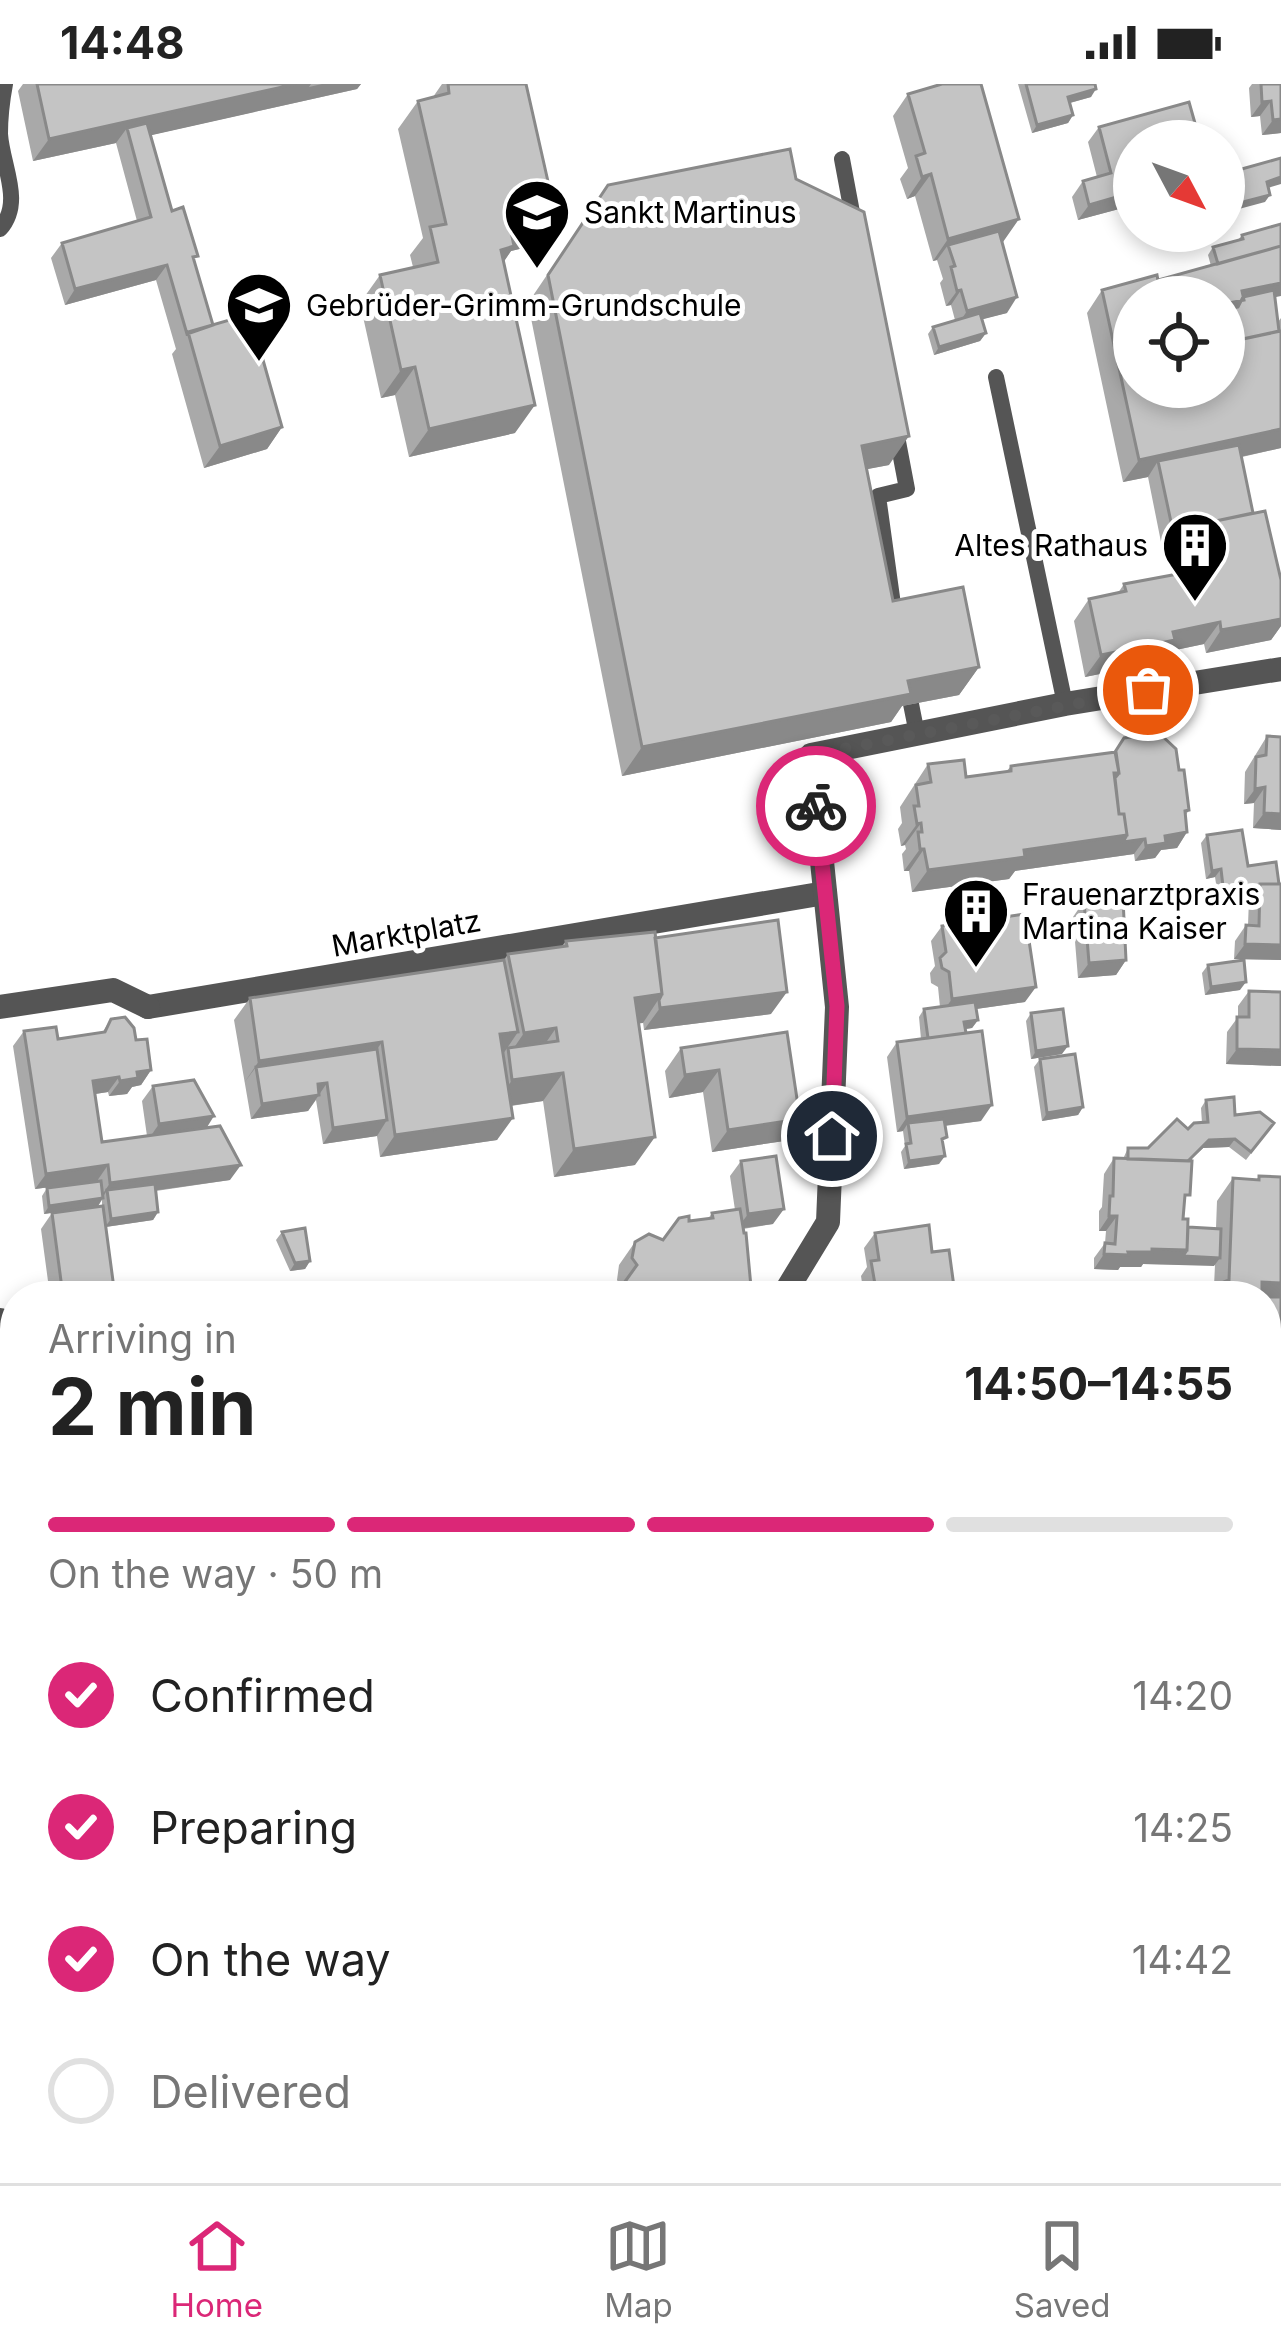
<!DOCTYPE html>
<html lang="en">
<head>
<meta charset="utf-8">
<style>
  :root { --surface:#fff; --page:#f6f6f6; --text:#222; --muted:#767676; --line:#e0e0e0; --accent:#db2777 }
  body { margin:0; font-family:Inter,sans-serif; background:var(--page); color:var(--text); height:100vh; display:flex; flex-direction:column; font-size:45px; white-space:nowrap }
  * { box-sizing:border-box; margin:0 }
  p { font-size:39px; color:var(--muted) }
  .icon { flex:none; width:66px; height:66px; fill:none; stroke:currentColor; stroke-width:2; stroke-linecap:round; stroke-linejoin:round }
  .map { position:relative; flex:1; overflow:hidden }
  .drawer { position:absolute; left:0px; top:1197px; width:1281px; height:903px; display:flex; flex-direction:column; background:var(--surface); border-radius:48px 48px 0 0; box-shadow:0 6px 18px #0003 }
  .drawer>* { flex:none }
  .needle { width:78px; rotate:131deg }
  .controls { position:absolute; left:1113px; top:36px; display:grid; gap:24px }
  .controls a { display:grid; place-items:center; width:132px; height:132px; border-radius:50%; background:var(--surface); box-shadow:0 6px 18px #0003; font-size:60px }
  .pin { position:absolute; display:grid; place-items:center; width:102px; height:102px; color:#fff; margin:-51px; border:6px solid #fff; border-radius:50%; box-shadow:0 3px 12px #0007 }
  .courier { position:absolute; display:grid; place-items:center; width:120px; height:120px; margin:-60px; border:9px solid #db2777; border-radius:50%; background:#fff; color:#222; box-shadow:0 3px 15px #0007 }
  .overview em { font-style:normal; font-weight:700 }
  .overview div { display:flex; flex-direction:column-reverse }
  .overview { display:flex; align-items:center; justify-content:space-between; height:204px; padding:0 48px }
  h1 { font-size:78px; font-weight:700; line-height:90px }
  .bar { display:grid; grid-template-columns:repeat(4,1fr); gap:18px 12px; align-content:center; height:144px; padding:0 48px }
  .bar i { height:15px; border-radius:9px; background:var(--line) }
  .bar .active { background:var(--accent) }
  .bar p { grid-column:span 4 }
  ol { padding:0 48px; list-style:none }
  li { display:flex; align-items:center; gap:36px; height:132px }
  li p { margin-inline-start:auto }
  li .icon { padding:12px; border-radius:50%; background:var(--accent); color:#fff; stroke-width:4 }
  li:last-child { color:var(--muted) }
  li i { width:66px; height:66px; border:6px solid var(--line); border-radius:50% }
  .status { display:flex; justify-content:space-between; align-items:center; height:84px; padding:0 60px; background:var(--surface); direction:ltr }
  .status svg { height:33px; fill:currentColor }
  .tab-bar { display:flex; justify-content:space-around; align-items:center; height:168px; border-top:3px solid var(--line); background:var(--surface); font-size:33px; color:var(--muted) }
  .tab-bar a { display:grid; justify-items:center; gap:6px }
  .tab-bar .active { color:var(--accent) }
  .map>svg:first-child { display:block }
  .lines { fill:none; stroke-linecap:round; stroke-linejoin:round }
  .service { stroke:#555; stroke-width:16 }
  .pedestrian { stroke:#555; stroke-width:24 }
  .minor { stroke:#555; stroke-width:24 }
  .wall { fill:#a9a9a9 }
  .shaded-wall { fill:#898989 }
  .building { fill:#c4c4c4; stroke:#898989; stroke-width:3 }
  .done { stroke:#595959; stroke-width:12; stroke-dasharray:0 21.6 }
  .route { stroke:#db2777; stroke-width:15 }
  .labels { text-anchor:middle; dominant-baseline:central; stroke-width:10; stroke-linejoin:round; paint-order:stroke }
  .poi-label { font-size:30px; fill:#000; stroke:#fff; text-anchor:start }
  .street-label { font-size:30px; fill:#000; stroke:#fff }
</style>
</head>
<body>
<div class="status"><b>14:48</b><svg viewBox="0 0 49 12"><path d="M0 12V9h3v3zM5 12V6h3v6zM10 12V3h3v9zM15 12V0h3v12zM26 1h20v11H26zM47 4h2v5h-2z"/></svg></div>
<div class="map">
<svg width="1281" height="2099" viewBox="0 0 1281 2099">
  <rect width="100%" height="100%" fill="#fff"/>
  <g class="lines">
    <path class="service" d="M842 75 854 139
      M0 145C24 118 2 82 0 50 0 33 2 16 5 0
      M996 293 1065 620
      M895 535 878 412 907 405 896 347
      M911 620 917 650"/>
    <path class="pedestrian" d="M148 923 825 809"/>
    <path class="minor" d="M0 923 113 906 148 923
      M783 1212 828 1138 837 923 811 671 1065 620 1281 585
      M0 1236 15 1343
      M118 2085 120 2099
      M519 2085 545 2093 647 2085
      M739 2085 748 2099"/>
  </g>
  <path class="wall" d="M23 0H361L357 5 151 51 172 127 194 177 213 241 282 343 267 365 204 384 172 270 176 265 156 196 65 221 51 174 62 159 137 137 116 59 33 77 18 7Z
    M442 0H526L536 161 511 167 503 178 515 349 409 373 395 311 381 314 360 219 380 191 413 183 410 171 423 154 398 45 418 17 433 13Z
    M1018 0H1095L1091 13 1070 19 1073 31 1068 39 1032 49Z
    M1252 0H1281V49L1262 51 1260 32 1251 33 1249 4Z
    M908 10 1003 158 1007 229 982 235 986 249 980 257 934 271 928 250 933 243 955 236 951 221 946 222 940 199 943 195 937 176 933 177 915 112 907 115 900 95 908 84 893 32Z
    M1099 43 1134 57V121L1078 136 1072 113 1083 97 1097 93 1088 58Z
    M796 95 889 381 867 385 893 517 979 583 959 611 902 622 891 638 622 692 528 219 608 101Z
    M1242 151 1275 213 1278 238 1281 234V364L1242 373 1253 429 1281 496V542L1271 556 1206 569 1204 560 1166 568 1159 578 1085 593 1074 537 1089 515 1118 509 1124 500 1190 487 1186 463 1163 468 1148 393 1123 398 1087 229 1102 206 1158 196 1211 182 1208 171 1213 163 1238 156Z
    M1267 652 1281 653V746L1253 744 1254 719 1244 720 1245 688Z
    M1124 654 1179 686 1189 726 1185 732 1187 748 1177 764 1161 766 1155 774 1135 777 1134 770 1015 787 1009 795 912 808 909 787H904L902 770 906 765 905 761 901 762 898 745 902 739 900 723 928 680 966 693 1006 688 1011 682 1114 668Z
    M1207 751 1248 782 1276 778 1281 876 1234 875 1235 857 1246 841H1248L1249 815 1219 819 1215 793 1206 795 1201 759Z
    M1084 817 1126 876 1116 891 1078 894 1073 833Z
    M942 842 1025 918 976 925 978 936 972 944 965 945 981 1037 945 1042 939 1080 904 1085 901 1068 905 1062 903 1047 897 1048 887 973 897 958 921 955 919 933 924 925 940 923 938 903 931 899 930 889 935 882 931 857Z
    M655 854 771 930 644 946 643 938 639 939 635 1081 554 1093 543 1017 511 1022 497 1056 380 1073 377 1052 323 1060 316 1016 308 1027 251 1035 234 936 250 914 504 876 508 870 562 862 566 857Z
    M1208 881 1240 906 1205 911 1202 889Z
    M1249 907 1281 908V982L1226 980 1227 948 1238 933V922Z
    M1031 929 1062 970 1031 975 1026 937Z
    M111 935 136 956 151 986 141 1001 132 1003 127 1010 109 1012 108 1008 95 1010 102 1058 147 1052 142 1017 153 1002 207 1043 230 1096 156 1107 158 1128 153 1136 106 1143 115 1212H50L41 1145 52 1129 102 1122V1116L98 1122 44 1130 42 1112 47 1104 97 1097 35 1105 13 962 24 947 58 955 102 949Z
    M787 948 784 1057 712 1068 703 1008 669 1014 665 987 681 964Z
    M1040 975 1083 1023 1078 1031 1042 1037 1034 983Z
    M1206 1016 1235 1031 1274 1039 1246 1076 1229 1063 1203 1064 1189 1077 1183 1135 1188 1143 1216 1144 1217 1117 1233 1094 1257 1096 1259 1092 1281 1093V1316H1270L1272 1278 1266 1212H1194L1196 1209 1214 1202 1215 1181 1143 1180 1141 1183H1120L1118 1186 1094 1185V1174L1105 1159 1106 1147H1099V1127L1102 1123 1104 1090 1114 1074 1123 1075 1128 1064H1148L1202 1039 1201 1024Z
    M741 1077 773 1140 743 1145 745 1212H614L621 1203 617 1196 619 1181 635 1158 663 1156 689 1137 708 1135 712 1129 735 1126 730 1092Z
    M282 1148 310 1177 305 1185 290 1187 276 1156Z
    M875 1149 932 1168 948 1212H864L861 1192 867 1183 864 1164Z
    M1281 1556V1659L1277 1616 1269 1620Z
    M237 2085H290L292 2099H239Z
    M1194 2085H1266L1281 2099H1187V2096Z"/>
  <path class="shaded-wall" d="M296 0H311L299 18 130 56 127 44 116 59 33 77 49 55Z
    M322 0H361L357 5 299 18 309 3Z
    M1096 5 1091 13 1062 21 1068 13Z
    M1271 17 1260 32 1251 33 1262 18Z
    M1073 31 1068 39 1032 49 1037 41Z
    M1281 35V49L1262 51 1273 36Z
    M931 90 915 112 907 115 922 93Z
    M1281 93V100L1261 106 1267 98Z
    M1134 108V121L1078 136 1089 121Z
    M1270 111 1265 118 1224 129V123Z
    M556 133 536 161 511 167 495 191 481 194 510 143Z
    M1019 135 1003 158 952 172 948 161 937 176 933 177 948 155Z
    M167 181 156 196 65 221 75 205Z
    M1281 199V212L1240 220 1224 233V220L1242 207Z
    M961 206 951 221 946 222 957 207Z
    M1017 213 1007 229 957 242 967 227Z
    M986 249 980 257 934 271 939 263Z
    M415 283 395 311 381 314 401 286Z
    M535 321 515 349 409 373 429 345Z
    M282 343 267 365 204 384 220 362Z
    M1281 345V364L1161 390 1158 377 1148 393 1123 398 1139 376Z
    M909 352 889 381 842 390 862 362Z
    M1196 448 1186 463 1163 468 1174 452Z
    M1281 535V542L1271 556 1206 569 1221 546Z
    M1220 538 1204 560 1166 568 1159 578 1085 593 1101 571 1173 548Z
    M979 583 959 611 902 622 891 638 622 692 642 663 908 597Z
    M1265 703 1254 719 1244 720 1255 705Z
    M1264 729 1281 730V746L1253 744Z
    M921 739 905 761 901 762 917 740Z
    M1187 748 1177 764 1161 766 1155 774 1135 777 1146 762 1165 752Z
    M1127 751 1145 755 1134 770 1015 787 1009 795 912 808 928 786 1024 766Z
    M920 765H924L909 787H904Z
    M1221 785 1215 793 1206 795 1212 787Z
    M1254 807 1249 815 1219 819 1224 811Z
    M1245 860 1281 861V876L1234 875Z
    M1126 876 1116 891 1078 894 1089 879Z
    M1246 898 1240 906 1205 911 1211 903Z
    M1036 903 1025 918 941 930 952 915Z
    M787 908 771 930 644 946 660 924Z
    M662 910 643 939 615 942 635 914Z
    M978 936 972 944 959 946 964 938Z
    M556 944 536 973 509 971 524 949Z
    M518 948 503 970 500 950Z
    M382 958 366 981 256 983 244 999 259 977Z
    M1068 962 1062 970 1031 975 1036 967Z
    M1237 965 1281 966V982L1226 980Z
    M151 986 141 1001 132 1003 127 1010 109 1012 120 997 137 988Z
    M719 986 703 1008 669 1014 685 991Z
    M563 989 543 1017 493 1024 512 996Z
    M119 993 108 1008 82 1012 93 997Z
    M327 999 308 1027 251 1035 262 1020 318 1000Z
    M992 1021 981 1037 909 1046 908 1039 903 1047 897 1048 907 1033Z
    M1083 1023 1078 1031 1042 1037 1047 1029Z
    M214 1032 204 1048 148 1056 159 1040Z
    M513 1034 497 1056 380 1073 395 1051Z
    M800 1035 784 1057 712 1068 728 1046Z
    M387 1036 377 1052 323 1060 333 1044Z
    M655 1053 635 1081 554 1093 574 1065Z
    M1235 1055 1229 1063 1203 1064 1182 1083 1188 1076 1209 1056Z
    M945 1072 939 1080 904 1085 909 1077Z
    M108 1081 97 1097 35 1105 46 1090Z
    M241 1081 230 1096 108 1113 107 1106 98 1122 44 1130 49 1122 100 1114 110 1099Z
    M784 1125 773 1140 737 1145 748 1130Z
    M158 1128 153 1136 105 1143 111 1135Z
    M1109 1132H1117L1106 1147H1099Z
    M1152 1165 1187 1166 1220 1174 1214 1182 1143 1180 1141 1183H1120L1118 1186 1094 1185 1104 1170Z
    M310 1177 305 1185 290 1187 295 1179Z
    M1262 1198 1281 1199V1218L1253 1212Z
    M751 1203 745 1212H714L717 1208Z
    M954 1203 948 1212H892Z
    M1266 1270H1278L1272 1278H1266Z
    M1281 1300V1316H1270Z
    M1266 1477H1281V1492H1266Z
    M1281 1581V1588L1266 1597V1583Z
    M1281 1608 1276 1616 1266 1620V1612Z
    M1281 1652V1659L1266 1661V1653Z
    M1266 1772 1281 1774V1782L1276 1790 1266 1788Z
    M15 1888V1902L0 1904V1890Z
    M15 2076V2085H40L0 2092V2078Z
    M864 2085H941L937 2090 857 2095Z"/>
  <path class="building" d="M37 0H296L49 55Z
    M448 0H526L556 133 510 143 514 162 501 166 535 321 429 345 415 283 401 286 380 191 438 178 430 143 446 140 418 17 449 9Z
    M942 0H981L1019 135 948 155 931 90 922 93 916 72 925 69 908 10Z
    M1026 0H1095L1096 5 1068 13 1073 31 1037 41Z
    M1261 0H1281V35L1273 36 1271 17 1262 18Z
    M1189 18 1200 57H1134V108L1089 121 1083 97 1111 89 1099 43Z
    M147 39 172 127 183 123 198 172 193 173 213 241 187 250 167 181 75 205 62 159 151 133 127 44Z
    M790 65 796 95 864 128 909 352 862 362 893 517 963 503 979 583 908 597 911 610 642 663 548 191 608 101Z
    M1281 74V93L1267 98 1270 111 1224 123V90Z
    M1281 140V162L1218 180 1213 163 1243 155 1242 151Z
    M999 147 1017 213 967 227 961 206 957 207 951 183 955 182 948 161Z
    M1281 162V199L1242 207 1244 216 1224 220V213H1161L1158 196Z
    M1157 191 1161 213H1134V303H1224V259L1281 247V345L1139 376 1102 206Z
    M1274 206 1279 247 1224 259V226L1238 223 1243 213Z
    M980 229 986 249 939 263 933 243Z
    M250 230 282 343 220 362 188 248Z
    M1239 361 1253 429 1201 440 1196 448 1174 452 1158 377Z
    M1265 427 1281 496V535L1221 546 1220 538 1173 548 1175 556 1101 571 1089 515 1126 507 1124 500 1210 484 1201 440Z
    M1159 649 1176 665 1179 686H1184L1189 726 1185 727 1187 748 1165 752 1166 759 1146 762 1145 755 1123 758 1127 751 1124 730H1119L1115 694 1119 689 1115 668 1124 654Z
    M1267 652 1281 653V730L1264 729 1265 703 1255 705 1256 673 1266 671Z
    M1116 668 1119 689H1114L1119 730H1124L1127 751 1024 766 1025 773 928 786 924 765H920L918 748H922L921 739 917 740 914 722H919L916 701 931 698 928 680 964 676 966 693 1011 687V682Z
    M1242 746 1248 782 1276 778 1279 800H1260L1254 807 1224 811 1221 785 1212 787 1207 751Z
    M1260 800H1281V861L1245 860 1246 841 1259 842Z
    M1123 815 1126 876 1089 879 1084 817Z
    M1025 830 1036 903 952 915 949 888 942 884 940 874 946 868 942 842Z
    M778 836 787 908 660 924 659 916 662 910 655 854Z
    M655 848 662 910 635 914 655 1053 574 1065 563 989 512 996 508 964 558 957 556 944 524 949 508 870 567 862 566 857Z
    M504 876 518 948 500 950 513 1034 395 1051 382 958 259 977 250 914Z
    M1244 876 1246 898 1211 903 1208 881Z
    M1249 907 1281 908V966L1237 965V933H1249Z
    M975 918 978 936 964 938 966 949 928 954 924 925Z
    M1063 925 1068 962 1036 967 1031 929Z
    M125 933 134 944 136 956 147 955 151 986 137 988 138 994 120 997 119 993 93 997 102 1058 220 1042 241 1081 110 1099 108 1081 46 1090 24 947 56 943 58 955 105 948 111 935Z
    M982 947 992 1021 907 1033 897 958Z
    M787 948 800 1035 728 1046 719 986 685 991 681 964Z
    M377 965 387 1036 333 1044 327 999 318 1000 319 1011 262 1020 256 983Z
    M1075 970 1083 1023 1047 1029 1040 975Z
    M194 996 214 1032 159 1040 153 1002Z
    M1234 1013 1235 1031 1260 1028 1274 1039 1251 1068 1235 1055 1209 1056 1188 1077 1128 1075V1064H1148L1177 1035 1188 1045 1194 1039 1208 1038 1206 1016Z
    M944 1035 947 1053 942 1055 945 1072 909 1077 906 1060 911 1059 908 1039Z
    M776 1072 784 1125 748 1130 741 1077Z
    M1114 1074 1192 1077 1190 1111H1185L1183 1135H1188L1187 1166 1152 1165V1168H1128L1129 1171 1104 1170 1105 1159 1115 1160 1117 1132H1109L1110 1112H1113Z
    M1259 1092 1281 1093V1199L1262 1198V1212H1196V1209L1229 1196 1233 1094 1259 1096Z
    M101 1097 103 1114 49 1122 47 1104Z
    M155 1100 158 1128 111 1135 107 1106Z
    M103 1122 115 1212H63L52 1129Z
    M740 1125 744 1149H746L751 1203 717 1208 714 1212H626L624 1199 637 1181 632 1174 635 1158 649 1150 663 1156 679 1134 689 1132V1137L713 1134 712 1129Z
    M929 1141 932 1168 949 1166 954 1203 892 1212H877L871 1177 879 1176 875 1149Z
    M1188 1143 1221 1145 1220 1174 1183 1172 1187 1166Z
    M305 1144 310 1177 295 1179 282 1148Z
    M1266 1213H1281V1246L1278 1250V1270H1266Z
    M1266 1423H1281V1477H1266Z
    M1281 1556V1581L1266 1583V1558Z
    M1281 1588V1608L1275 1612H1266V1590Z
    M1281 1628V1652L1266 1653V1630Z
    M1266 1670 1281 1672V1774L1266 1772Z
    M11 1777 15 1808V1888L0 1890V1779Z
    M15 1966V2076L0 2078V1968Z
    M1281 2074V2099H1202L1198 2085H1266V2075Z
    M290 2085 292 2099H245L244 2086Z
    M1122 2088 1123 2099H1057V2094Z"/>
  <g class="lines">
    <path class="done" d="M816 722 811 671 1148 606"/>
    <path class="route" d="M816 722 837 922 832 1052"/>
  </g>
  <defs>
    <symbol id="school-pin" viewBox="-11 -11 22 30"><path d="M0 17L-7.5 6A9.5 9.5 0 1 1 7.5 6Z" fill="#000" stroke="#fff"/><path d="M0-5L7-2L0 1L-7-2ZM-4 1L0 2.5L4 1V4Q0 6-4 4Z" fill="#fff"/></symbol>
    <symbol id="building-pin" viewBox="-11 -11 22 30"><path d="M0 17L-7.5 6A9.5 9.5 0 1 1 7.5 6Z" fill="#000" stroke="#fff"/><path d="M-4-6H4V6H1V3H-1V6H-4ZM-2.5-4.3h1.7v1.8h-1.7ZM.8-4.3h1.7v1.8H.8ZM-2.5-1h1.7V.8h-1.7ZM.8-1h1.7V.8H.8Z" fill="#fff"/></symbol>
  </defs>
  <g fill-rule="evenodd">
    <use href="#school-pin" x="499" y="90" width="76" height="104"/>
    <use href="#school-pin" x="221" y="183" width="76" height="104"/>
    <use href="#building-pin" x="1157" y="423" width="76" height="104"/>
    <use href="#building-pin" x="938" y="789" width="76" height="104"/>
  </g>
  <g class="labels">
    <g class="poi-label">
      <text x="584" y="128">Sankt Martinus</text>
      <text x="306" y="221">Gebrüder-Grimm-Grundschule</text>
      <text x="1148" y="461" text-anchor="end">Altes Rathaus</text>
      <text x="1022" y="810">Frauenarztpraxis<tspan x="1022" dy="34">Martina Kaiser</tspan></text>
    </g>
    <g class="street-label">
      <text transform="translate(406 849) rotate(-10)">Marktplatz</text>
    </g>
  </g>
</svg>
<div class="controls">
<a><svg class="needle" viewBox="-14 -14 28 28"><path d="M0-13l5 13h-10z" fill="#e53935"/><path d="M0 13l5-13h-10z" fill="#767676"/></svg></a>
<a><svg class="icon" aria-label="locate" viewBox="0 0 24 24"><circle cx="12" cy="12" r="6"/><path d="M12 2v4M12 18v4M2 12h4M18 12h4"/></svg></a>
</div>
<div class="pin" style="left:1148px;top:606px;background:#ea580c"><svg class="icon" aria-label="bag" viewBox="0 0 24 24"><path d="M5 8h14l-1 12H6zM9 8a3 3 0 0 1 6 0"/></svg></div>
<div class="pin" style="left:832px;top:1052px;background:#1f2937"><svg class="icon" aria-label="home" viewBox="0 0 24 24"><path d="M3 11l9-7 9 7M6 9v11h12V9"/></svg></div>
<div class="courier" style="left:816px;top:722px"><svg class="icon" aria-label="bike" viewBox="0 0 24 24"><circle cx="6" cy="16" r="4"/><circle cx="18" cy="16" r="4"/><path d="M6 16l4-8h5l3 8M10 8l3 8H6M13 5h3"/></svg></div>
<section class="drawer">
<div class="overview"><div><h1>2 min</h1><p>Arriving in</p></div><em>14:50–14:55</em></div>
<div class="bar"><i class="active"></i><i class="active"></i><i class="active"></i><i></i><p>On the way · 50 m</p></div>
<ol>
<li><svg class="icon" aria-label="check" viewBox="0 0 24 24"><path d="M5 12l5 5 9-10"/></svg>Confirmed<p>14:20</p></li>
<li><svg class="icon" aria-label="check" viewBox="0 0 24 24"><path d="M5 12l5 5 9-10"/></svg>Preparing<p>14:25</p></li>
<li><svg class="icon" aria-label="check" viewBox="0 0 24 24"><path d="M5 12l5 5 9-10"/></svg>On the way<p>14:42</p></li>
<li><i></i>Delivered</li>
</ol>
</section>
</div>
<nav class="tab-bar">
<a class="active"><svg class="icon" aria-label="home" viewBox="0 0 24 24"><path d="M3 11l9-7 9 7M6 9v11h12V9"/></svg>Home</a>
<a><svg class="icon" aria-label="map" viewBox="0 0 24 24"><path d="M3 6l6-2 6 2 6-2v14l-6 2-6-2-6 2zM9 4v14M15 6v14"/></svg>Map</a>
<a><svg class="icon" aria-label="saved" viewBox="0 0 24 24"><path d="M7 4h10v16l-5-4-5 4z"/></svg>Saved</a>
</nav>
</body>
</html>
